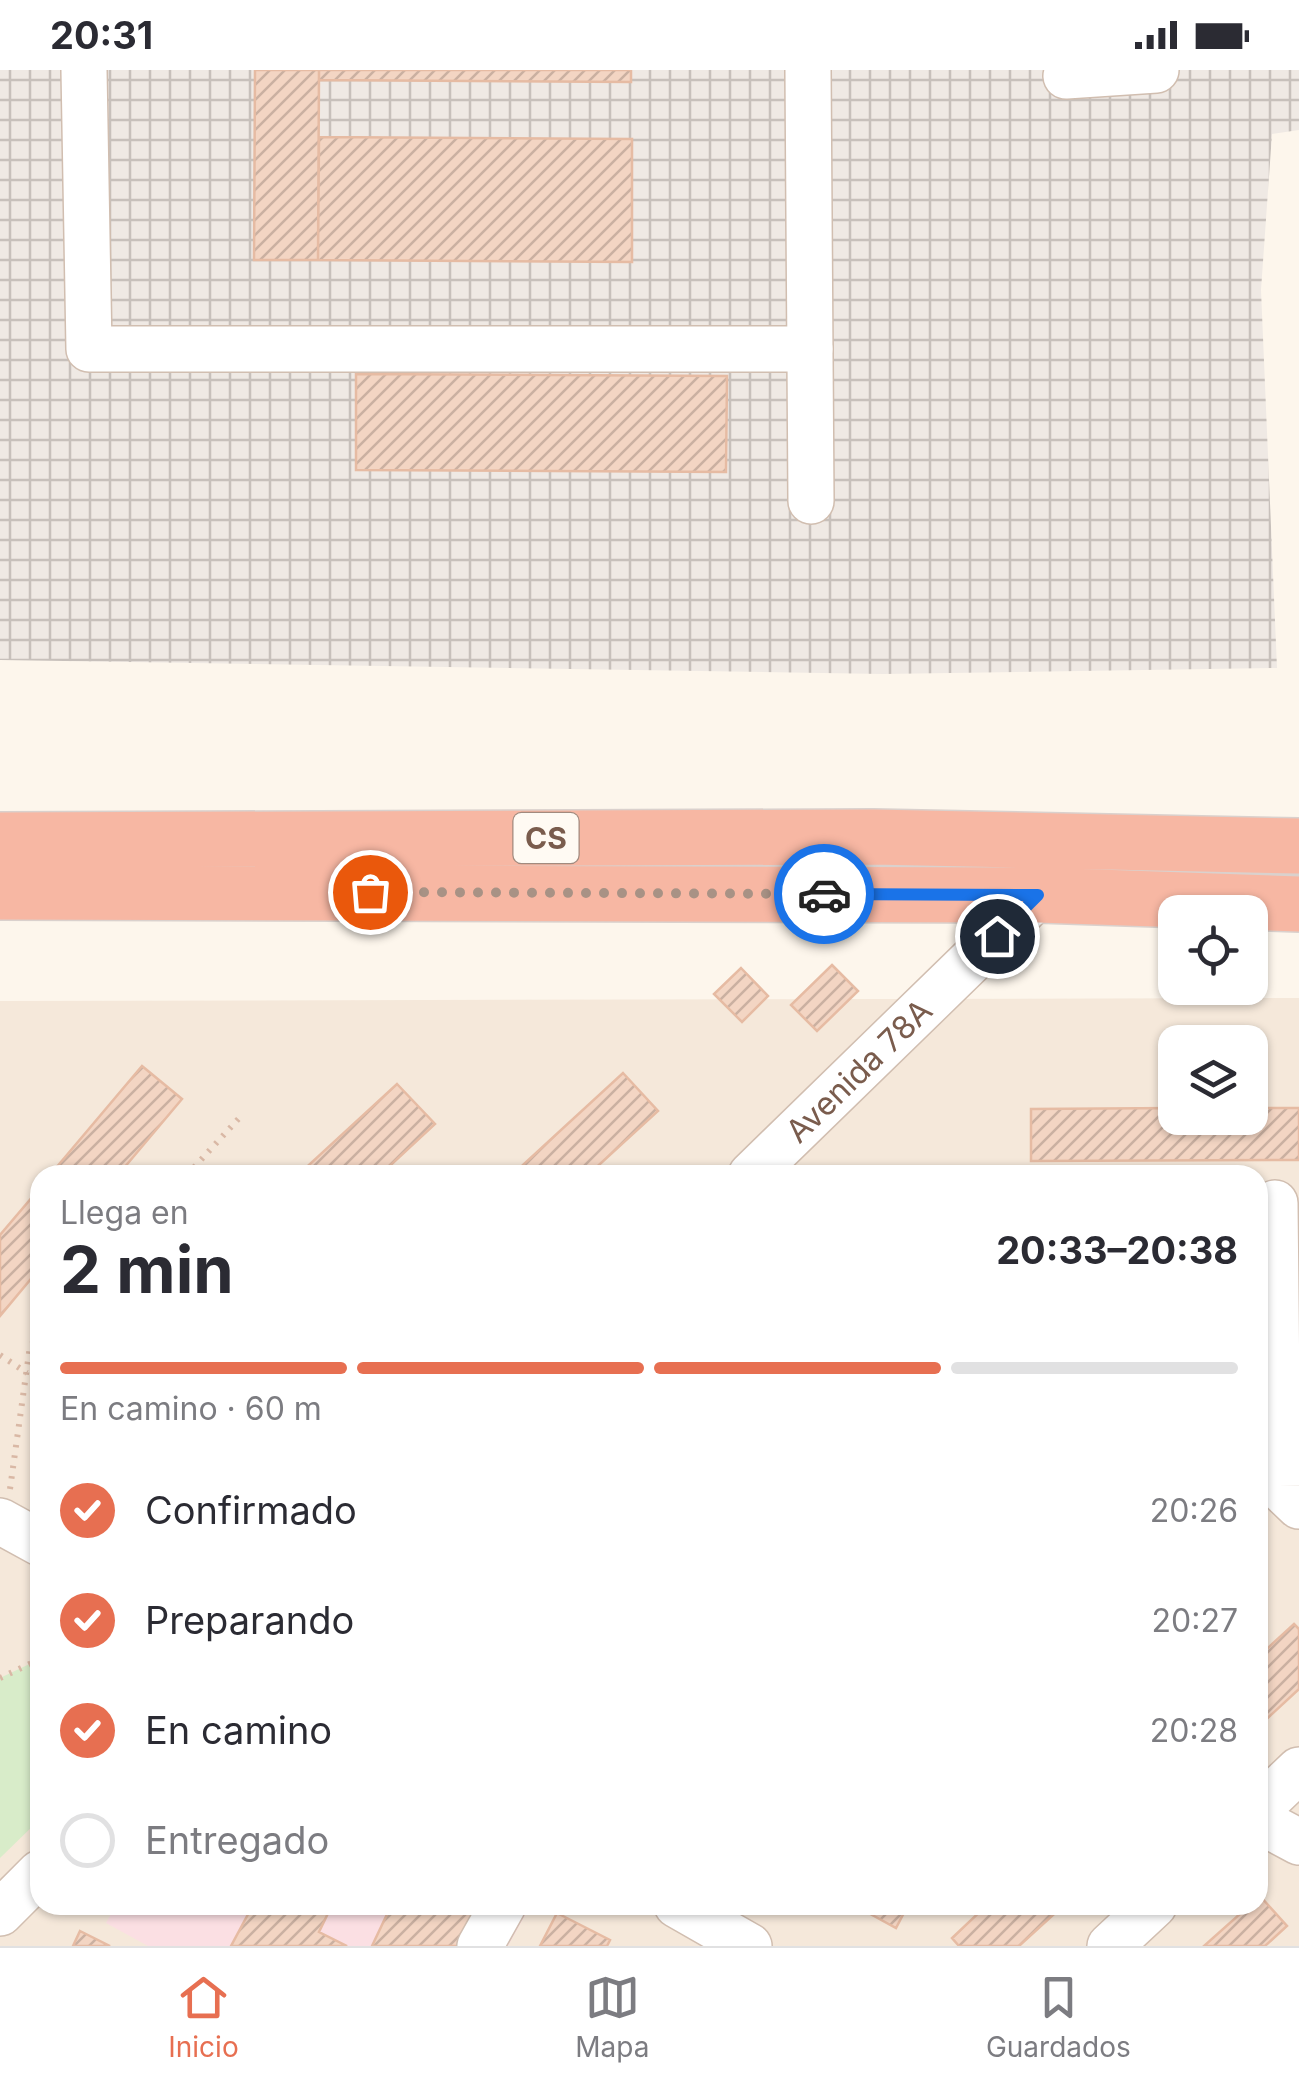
<!DOCTYPE html>
<html lang="es">
<head>
<meta charset="utf-8">
<style>
  :root { --surface:#fff; --page:#f2f2f3; --text:#2b2b33; --muted:#7c7c81; --line:#e1e1e2; --accent:#e76f51 }
  body { margin:0; font-family:Inter,sans-serif; background:var(--page); color:var(--text); height:100vh; display:flex; flex-direction:column; font-size:38px; white-space:nowrap }
  * { box-sizing:border-box; margin:0 }
  p { font-size:32px; color:var(--muted) }
  .icon { flex:none; width:55px; height:55px; fill:none; stroke:currentColor; stroke-width:2; stroke-linecap:round; stroke-linejoin:round }
  .map { position:relative; flex:1; overflow:hidden }
  .drawer { position:absolute; left:30px; top:1095px; width:1238px; height:750px; display:flex; flex-direction:column; background:var(--surface); border-radius:30px; box-shadow:0 2px 8px #0004 }
  .drawer>* { flex:none }
  .tools { position:absolute; left:1158px; top:825px; display:grid; gap:20px }
  .tools a { display:grid; place-items:center; width:110px; height:110px; border-radius:20px; background:var(--surface); box-shadow:0 2px 8px #0004; font-size:50px }
  .pin { position:absolute; display:grid; place-items:center; width:85px; height:85px; color:#fff; margin:-42px; border:5px solid #fff; border-radius:50%; box-shadow:0 2px 10px #0007 }
  .courier { position:absolute; display:grid; place-items:center; width:100px; height:100px; margin:-50px; border:8px solid #1a73e8; border-radius:50%; background:#fff; color:#222; box-shadow:0 2px 12px #0007 }
  .overview em { font-style:normal; font-weight:700 }
  .overview div { display:flex; flex-direction:column-reverse }
  .overview { display:flex; align-items:center; justify-content:space-between; height:170px; padding:0 30px }
  h1 { font-size:65px; font-weight:700; line-height:75px }
  .bar { display:grid; grid-template-columns:repeat(4,1fr); gap:15px 10px; align-content:center; height:120px; padding:0 30px }
  .bar i { height:12px; border-radius:8px; background:var(--line) }
  .bar .on { background:var(--accent) }
  .bar p { grid-column:span 4 }
  ol { padding:0 30px; list-style:none }
  li { display:flex; align-items:center; gap:30px; height:110px }
  li p { margin-inline-start:auto }
  li .icon { padding:10px; border-radius:50%; background:var(--accent); color:#fff; stroke-width:4 }
  li:last-child { color:var(--muted) }
  li i { width:55px; height:55px; border:5px solid var(--line); border-radius:50% }
  .status { display:flex; justify-content:space-between; align-items:center; height:70px; padding:0 50px; background:var(--surface); direction:ltr }
  .status svg { height:28px; fill:currentColor }
  .menu { display:flex; justify-content:space-around; align-items:center; height:140px; border-top:2px solid var(--line); background:var(--surface); font-size:28px; color:var(--muted) }
  .menu a { display:grid; justify-items:center; gap:5px }
  .menu .on { color:var(--accent) }
  .map>svg:first-child { display:block }
  .residential { fill:#f5e8da; fill-rule:evenodd }
  .industrial { fill:url(#industrial-grid) }
  .medical { fill:#fbdfe3 }
  .green { fill:#d8ecc9 }
  .building { fill:url(#building-hatch); stroke:#e6bba3; stroke-width:2.5 }
  .lines { fill:none; stroke-linecap:round; stroke-linejoin:round }
  .minor-casing { stroke:#d1beb0; stroke-width:48 }
  .highway-casing { stroke:#dad1cd; stroke-width:58 }
  .path { stroke:#d9b8a5; stroke-width:6; stroke-dasharray:2.5 8; stroke-linecap:butt }
  .minor { stroke:#fff; stroke-width:45 }
  .highway { stroke:#f7b7a3; stroke-width:55 }
  .done { stroke:#a89285; stroke-width:10; stroke-dasharray:0 18 }
  .route { stroke:#1a73e8; stroke-width:12 }
  .labels { text-anchor:middle; dominant-baseline:central; stroke-width:10; stroke-linejoin:round; paint-order:stroke }
  .shield { fill:#fffaf3; stroke:#a28b7f; stroke-width:2.5 }
  .shield-label { font-size:30px; font-weight:bold; fill:#7a5c4d }
  .street-label { font-size:32px; fill:#7a5c4d; stroke:#fffaf3 }
</style>
</head>
<body>
<div class="status"><b>20:31</b><svg viewBox="0 0 49 12"><path d="M0 12V9h3v3zM5 12V6h3v6zM10 12V3h3v9zM15 12V0h3v12zM26 1h20v11H26zM47 4h2v5h-2z"/></svg></div>
<div class="map">
<svg width="1299" height="1876" viewBox="0 0 1299 1876">
  <defs>
    <pattern id="industrial-grid" width="8" height="8" patternUnits="userSpaceOnUse" patternTransform="scale(2.5)"><rect width="8" height="8" fill="#efe9e4"/><path d="M0 4h8M4 0v8" fill="none" stroke="#c7c0bb"/></pattern>
    <pattern id="building-hatch" width="6" height="6" patternUnits="userSpaceOnUse" patternTransform="scale(2.5)"><rect width="6" height="6" fill="#f3d5c3"/><path d="M-1 1l2-2M0 6l6-6M5 7l2-2" fill="none" stroke="#cab0a1"/></pattern>
  </defs>
  <rect width="100%" height="100%" fill="#fdf6ec"/>
  <path class="residential" d="M1299 928V1876H0V931ZM1175 972H1250V1048H1175ZM40 1105H1258V1835H40Z"/>
  <path class="industrial" d="M0 0H1299V60L1272 64 1261 220 1277 598 883 604 0 590Z"/>
  <path class="medical" d="M116 1835H531L508 1876H148L106 1853Z"/>
  <path class="green" d="M40 1589V1749L0 1788V1608Z"/>
  <path class="building" d="M255 0H319L318 190H254Z
    M319 0H631V12L319 10Z
    M319 67 632 69V192L318 190Z
    M356 304 727 306 726 402 356 400Z
    M832 895 858 921 817 961 791 935Z
    M741 898 768 926 742 952 714 924Z
    M142 996 182 1029 118 1105H50Z
    M623 1003 658 1041 588 1105H512Z
    M397 1014 435 1054 380 1105H298Z
    M1175 1038V1048H1250V1038H1299V1090L1031 1091V1039Z
    M40 1118V1198L0 1246V1165Z
    M1294 1554 1299 1559V1619L1258 1657V1587Z
    M1260 1826 1287 1856 1265 1876H1204L1250 1835H1258Z
    M253 1835H277L287 1840 290 1835H332L319 1862 347 1876H231Z
    M379 1835H495L473 1876H372L389 1840Z
    M854 1835H908L896 1858Z
    M987 1835H1064L1019 1876H959L952 1868Z
    M557 1843 610 1870 607 1876H540Z
    M80 1861 110 1876H73Z"/>
  <g class="lines">
    <defs>
      <g id="minor">
        <path d="M84 0 89 279H810"/>
        <path d="M808 0 811 431"/>
        <path d="M1066 6 1156 0"/>
        <path id="s1" d="M751 1105 1053 811"/>
        <path d="M1275 1133 1278 1416 1299 1436"/>
        <path d="M0 1451 40 1473"/>
        <path d="M1258 1739 1299 1700"/>
        <path d="M1258 1750 1299 1772"/>
        <path d="M677 1835 749 1876"/>
        <path d="M0 1843 40 1803"/>
        <path d="M480 1876 503 1835"/>
        <path d="M1110 1876 1154 1835"/>
      </g>
      <path id="highway" d="M0 770 873 767 1299 776
        M0 822 1039 825 1299 834"/>
    </defs>
    <use href="#minor" class="minor-casing"/>
    <use href="#highway" class="highway-casing"/>
    <path class="path" d="M187 1105 241 1046
      M0 1285 27 1303
      M10 1419 30 1276 40 1265
      M0 1608 40 1589"/>
    <use href="#minor" class="minor"/>
    <use href="#highway" class="highway"/>
  </g>
  <g class="lines">
    <path class="done" d="M370 822 824 824"/>
    <path class="route" d="M824 824 1038 825 997 866"/>
  </g>
  <g class="labels">
    <rect class="shield" x="513.5" y="743" width="65" height="50" rx="8"/>
    <g class="shield-label">
      <text x="546" y="768">CS</text>
    </g>
    <g class="street-label">
      <text stroke="none"><textPath href="#s1" startOffset="150">Avenida 78A</textPath></text>
    </g>
  </g>
</svg>
<div class="tools">
<a><svg class="icon" aria-label="locate" viewBox="0 0 24 24"><circle cx="12" cy="12" r="6"/><path d="M12 2v4M12 18v4M2 12h4M18 12h4"/></svg></a>
<a><svg class="icon" aria-label="layers" viewBox="0 0 24 24"><path d="M12 4l9 5-9 5-9-5zM3 14l9 5 9-5"/></svg></a>
</div>
<div class="pin" style="left:370px;top:822px;background:#ea580c"><svg class="icon" aria-label="bag" viewBox="0 0 24 24"><path d="M5 8h14l-1 12H6zM9 8a3 3 0 0 1 6 0"/></svg></div>
<div class="pin" style="left:997px;top:866px;background:#1f2937"><svg class="icon" aria-label="home" viewBox="0 0 24 24"><path d="M3 11l9-7 9 7M6 9v11h12V9"/></svg></div>
<div class="courier" style="left:824px;top:824px"><svg class="icon" aria-label="car" viewBox="0 0 24 24"><path d="M5 17H2v-5l4-1 3-4h7l3 4 3 1v5h-3M9 17h6M6 11h13"/><circle cx="7" cy="17" r="2"/><circle cx="17" cy="17" r="2"/></svg></div>
<section class="drawer">
<div class="overview"><div><h1>2 min</h1><p>Llega en</p></div><em>20:33–20:38</em></div>
<div class="bar"><i class="on"></i><i class="on"></i><i class="on"></i><i></i><p>En camino · 60 m</p></div>
<ol>
<li><svg class="icon" aria-label="check" viewBox="0 0 24 24"><path d="M5 12l5 5 9-10"/></svg>Confirmado<p>20:26</p></li>
<li><svg class="icon" aria-label="check" viewBox="0 0 24 24"><path d="M5 12l5 5 9-10"/></svg>Preparando<p>20:27</p></li>
<li><svg class="icon" aria-label="check" viewBox="0 0 24 24"><path d="M5 12l5 5 9-10"/></svg>En camino<p>20:28</p></li>
<li><i></i>Entregado</li>
</ol>
</section>
</div>
<nav class="menu">
<a class="on"><svg class="icon" aria-label="home" viewBox="0 0 24 24"><path d="M3 11l9-7 9 7M6 9v11h12V9"/></svg>Inicio</a>
<a><svg class="icon" aria-label="map" viewBox="0 0 24 24"><path d="M3 6l6-2 6 2 6-2v14l-6 2-6-2-6 2zM9 4v14M15 6v14"/></svg>Mapa</a>
<a><svg class="icon" aria-label="saved" viewBox="0 0 24 24"><path d="M7 4h10v16l-5-4-5 4z"/></svg>Guardados</a>
</nav>
</body>
</html>
